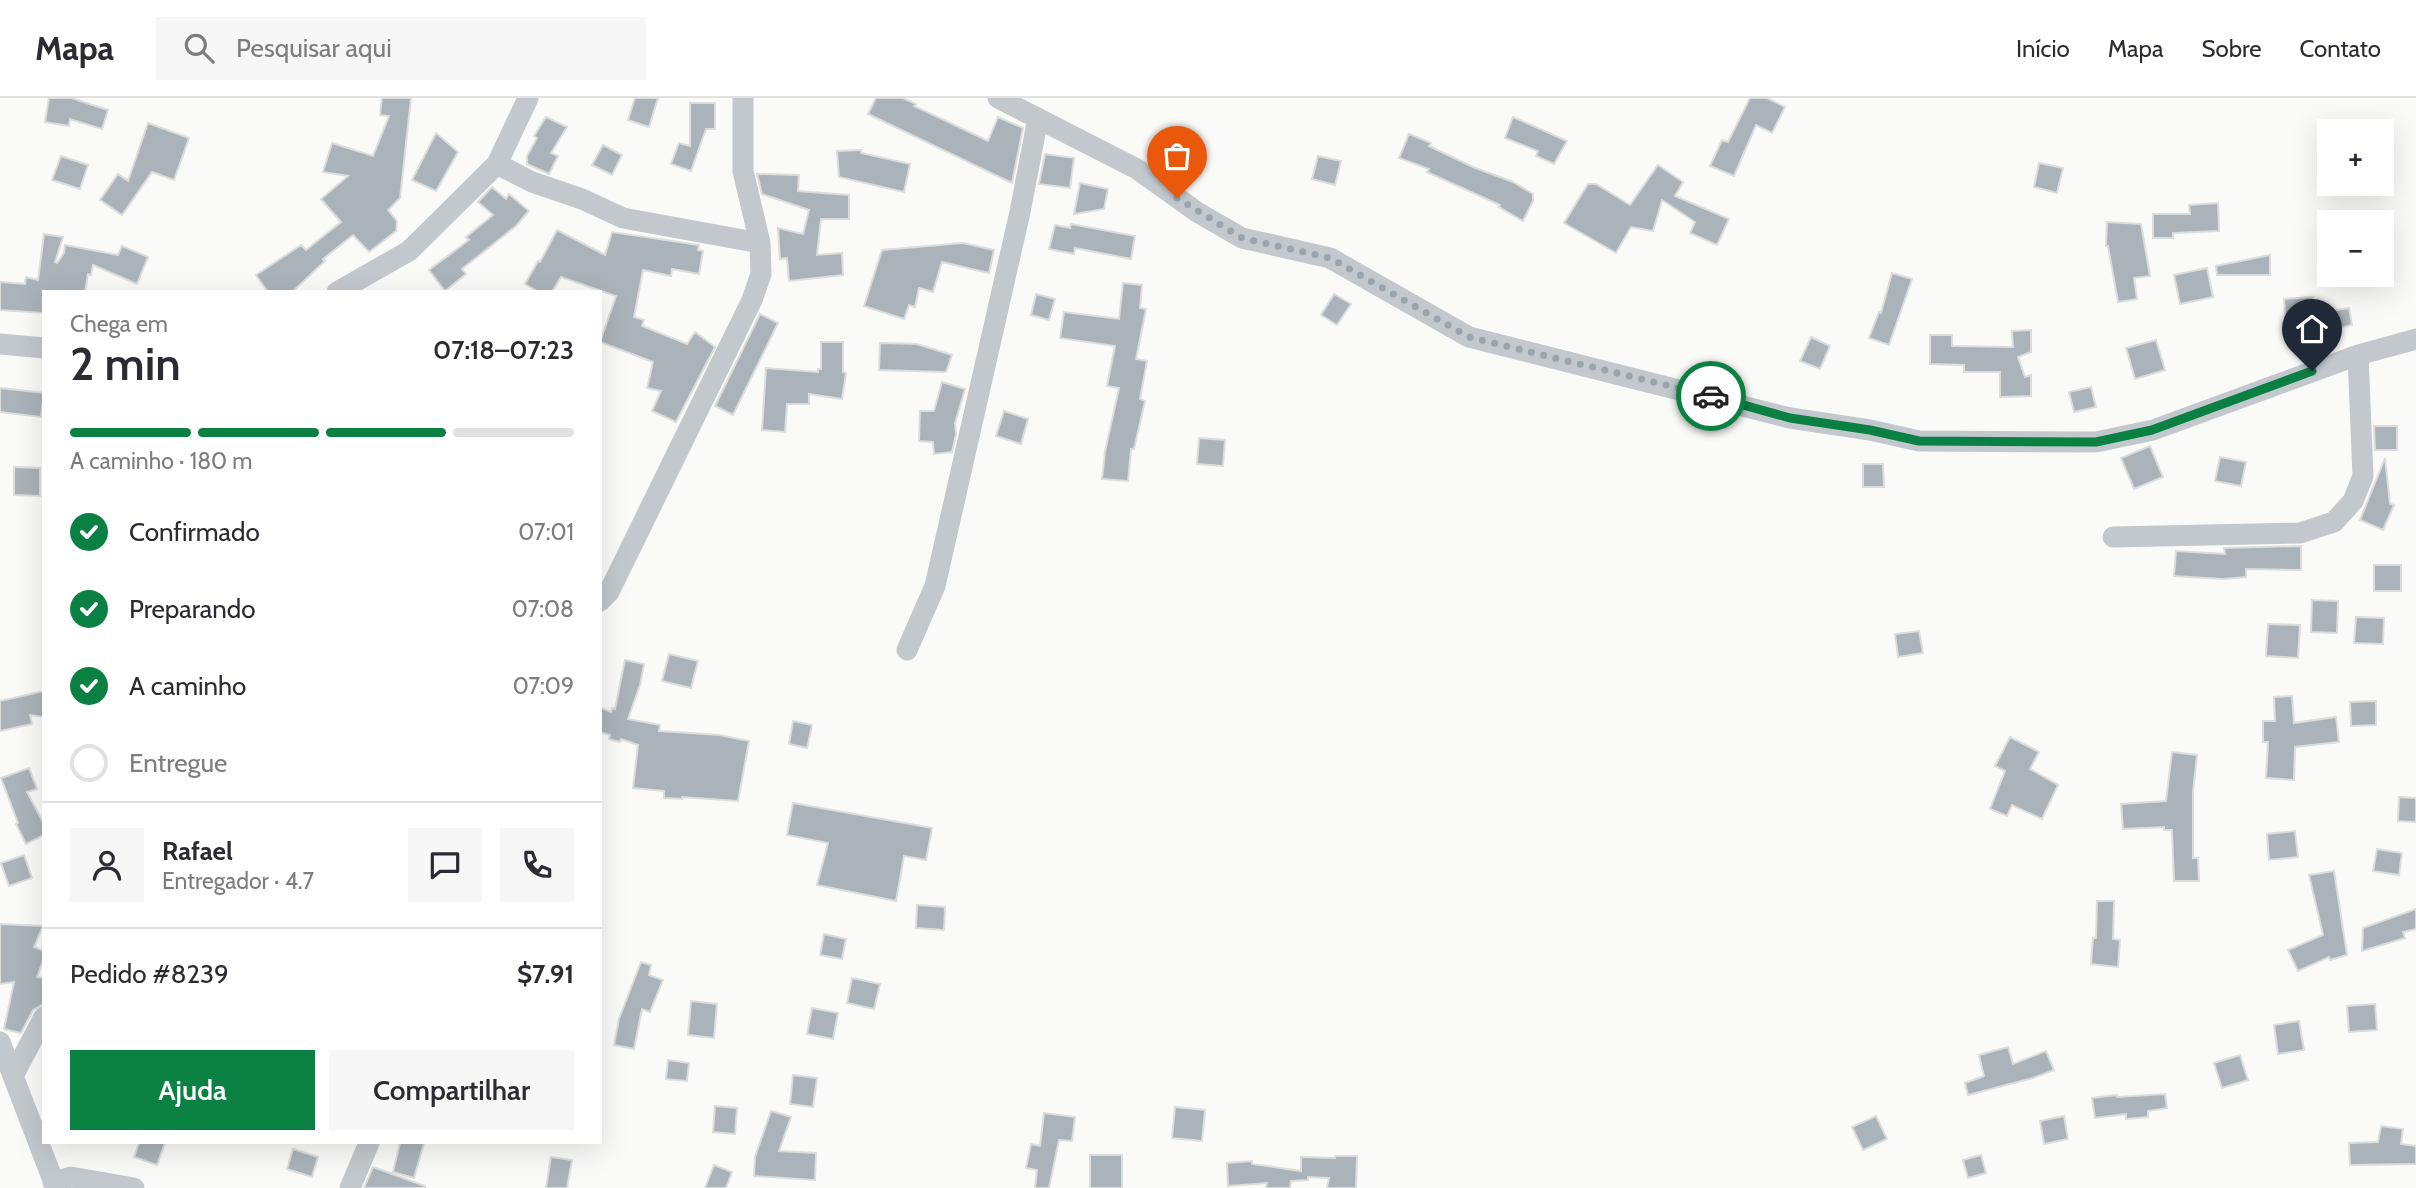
<!DOCTYPE html>
<html lang="pt">
<head>
<meta charset="utf-8">
<style>
  :root { --surface:#fff; --page:#f7f7f7; --text:#2b2b33; --muted:#7c7c81; --line:#e1e1e2; --accent:#0b8043 }
  body { margin:0; font-family:Cabin,sans-serif; background:var(--page); color:var(--text); height:100vh; display:flex; flex-direction:column; font-size:26px; white-space:nowrap }
  * { box-sizing:border-box; margin:0 }
  p { font-size:23px; color:var(--muted) }
  .icon { flex:none; width:38px; height:38px; fill:none; stroke:currentColor; stroke-width:2; stroke-linecap:round; stroke-linejoin:round }
  .map { position:relative; flex:1; overflow:hidden }
  .sheet { position:absolute; left:42px; top:192px; width:560px; height:854px; display:flex; flex-direction:column; background:var(--surface); border-radius:0px; box-shadow:0 7px 28px #0002 }
  .sheet>* { flex:none }
  .buttons { position:absolute; left:2317px; top:21px; display:grid; gap:14px }
  .buttons a { display:grid; place-items:center; width:77px; height:77px; border-radius:0px; background:var(--surface); box-shadow:0 7px 28px #0002; font-size:35px }
  .pin { position:absolute; display:grid; place-items:center; width:60px; height:60px; color:#fff; margin:-72px -30px; border-radius:50% 50% 50% 0; rotate:-45deg; box-shadow:0 0 7px #0007 }
  .pin .icon { rotate:45deg }
  .courier { position:absolute; display:grid; place-items:center; width:70px; height:70px; margin:-35px; border:5px solid #0b8043; border-radius:50%; background:#fff; color:#222; box-shadow:0 2px 9px #0007 }
  .headline em { font-style:normal; font-weight:600 }
  .headline div { display:flex; flex-direction:column-reverse }
  .headline { display:flex; align-items:center; justify-content:space-between; height:119px; padding:0 28px }
  h1 { font-size:46px; font-weight:600; line-height:52px }
  .bar { display:grid; grid-template-columns:repeat(4,1fr); gap:10px 7px; align-content:center; height:84px; padding:0 28px }
  .bar i { height:9px; border-radius:5px; background:var(--line) }
  .bar .selected { background:var(--accent) }
  .bar p { grid-column:span 4 }
  .line { display:flex; align-items:center; gap:18px; padding:0 28px; border-top:2px solid var(--line) }
  .line div { flex:1 }
  .round { display:grid; place-items:center; flex:none; width:74px; height:74px; border-radius:0px; background:var(--page) }
  ol { padding:0 28px; list-style:none }
  li { display:flex; align-items:center; gap:21px; height:77px }
  li p { margin-inline-start:auto }
  li .icon { padding:7px; border-radius:50%; background:var(--accent); color:#fff; stroke-width:4 }
  li:last-child { color:var(--muted) }
  li i { width:38px; height:38px; border:4px solid var(--line); border-radius:50% }
  .cta { display:flex; gap:14px; margin-top:auto; padding:14px 28px }
  .cta a { flex:1; height:80px; border-radius:0px; background:var(--accent); color:#fff; font-size:28px; font-weight:600; line-height:80px; text-align:center }
  .cta a+a { background:var(--page); color:var(--text) }
  header { display:flex; align-items:center; gap:42px; box-sizing:border-box; height:98px; padding:0 35px; background:var(--surface); border-bottom:2px solid var(--line) }
  header strong { font-size:33px }
  nav { display:flex; gap:38px; margin-inline-start:auto; font-size:24px }
  .search { width:490px; height:63px; background:var(--page); display:flex; align-items:center; gap:18px; box-sizing:border-box; padding:0 24px; border-radius:0px; color:var(--muted); font-size:26px }
  .map>svg:first-child { display:block }
  .building { fill:#aab3b9; stroke:#dcdcda; stroke-width:2 }
  .lines { fill:none; stroke-linecap:round; stroke-linejoin:round }
  .street { stroke:#c3c8cc; stroke-width:21 }
  .done { stroke:#99a4ac; stroke-width:7; stroke-dasharray:0 12.6 }
  .route { stroke:#0b8043; stroke-width:9 }
</style>
</head>
<body>
<header>
<strong>Mapa</strong>
<div class="search"><svg class="icon" aria-label="search" viewBox="0 0 24 24"><circle cx="10" cy="10" r="6"/><path d="M15 15l6 6"/></svg>Pesquisar aqui</div>
<nav><a>Início</a><a>Mapa</a><a>Sobre</a><a>Contato</a></nav>
</header>
<div class="map">
<svg width="2416" height="1090" viewBox="0 0 2416 1090">
  <rect width="100%" height="100%" fill="#fafaf8"/>
  <path class="building" d="M49 0H71L108 12 102 31 70 21 69 28 45 24Z
    M382 0H411L400 100 388 112 397 123 396 133 369 154 353 137 323 161 325 163 292 194H268L256 177 301 147 306 152 341 124 321 101 348 78 323 74 332 45 373 58 389 18 380 17Z
    M635 0H658L649 29 628 22Z
    M876 0H903L916 6 914 8 988 43 998 19 1023 30 1012 85 868 16Z
    M1750 0H1767L1785 9 1772 35 1756 27 1734 78 1710 68 1722 42 1728 44Z
    M690 5H715V31H706L691 73 671 66 679 45 690 48Z
    M546 19 567 29 551 55 558 58 549 76 527 66V58L537 40 534 38Z
    M1513 19 1567 43 1554 66 1536 58 1538 53 1505 40Z
    M148 25 189 40 174 82 152 74 122 117 100 102 118 76 128 83Z
    M436 35 458 54 436 93 412 82Z
    M1409 36 1431 45 1429 48 1473 69 1513 84 1533 96V103L1523 123 1499 109 1500 107 1427 74 1429 71 1399 60Z
    M603 47 622 57 612 77 592 67Z
    M861 52V55L910 66 904 94 839 79 837 53Z
    M1045 56 1074 60 1070 90 1039 86Z
    M61 58 88 67 80 91 52 82Z
    M1318 58 1341 63 1335 87 1312 81Z
    M2039 65 2063 70 2057 95 2034 89Z
    M1658 67 1683 84 1675 98 1729 121 1717 147 1690 135 1695 124 1662 102 1653 133 1631 129 1616 155 1564 125 1588 86H1596L1630 107Z
    M757 76 799 77 798 93 849 97V121H821L817 157 842 155 843 177 789 183 787 160 780 161 778 130 803 136 809 112 762 96Z
    M1080 85 1108 91 1104 111 1074 116Z
    M492 89 506 101 509 96 529 113 516 128 462 171 466 176 445 193 429 172 469 142 466 139 493 117 478 104Z
    M2218 105 2219 133 2173 135V140H2153V116H2190L2189 107Z
    M2107 124 2141 126 2150 178 2134 180 2137 201 2118 204 2108 148H2106Z
    M1071 126 1135 138 1131 161 1075 150 1074 156 1049 151 1055 127 1070 130Z
    M557 132 605 157 612 134 699 147 698 152 703 153 699 176 672 171 671 178 643 172 634 219 644 222 642 228 687 246 695 234 715 249 676 324 652 313 661 293 647 290 653 264 600 244 616 198 561 179 552 194H539L525 186 538 163 540 164Z
    M44 136 63 139 55 164 57 165 64 155 65 147 118 157 122 148 148 159 137 186 93 167 91 177 88 176 85 194H44V215L0 212V184L25 186 26 179 38 182Z
    M963 145 994 152 989 175 942 164 933 194 919 190 915 209 909 207 904 221 864 208 882 152Z
    M2270 157V177H2217L2216 168Z
    M2207 170 2213 199 2180 206 2174 177Z
    M1892 175 1912 181 1889 247 1869 240 1879 214 1881 215Z
    M1123 185 1142 187 1140 210 1146 211 1136 261 1147 263 1140 301 1145 303 1134 351H1131L1128 383 1102 381 1105 354 1119 290 1107 288 1115 248 1060 240 1064 214 1119 221Z
    M1036 196 1055 201 1049 222 1031 217Z
    M1334 196 1351 206 1337 227 1321 217Z
    M2313 199 2315 228 2286 230 2284 201Z
    M2349 210 2352 227 2330 232 2327 214Z
    M760 216 778 225 733 317 715 308Z
    M2031 232V254L2018 259 2025 279 2031 277V298L2000 299V274H1964V267L1930 266V237H1952V248L2013 249 2012 233Z
    M1811 239 1830 248 1820 271 1800 263Z
    M2156 242 2165 272 2135 281 2126 250Z
    M821 244H843V274L846 275 842 301 809 296V306H787L785 334 762 332 766 270 818 274V271H821Z
    M880 245 917 246 952 257 946 274 879 272Z
    M942 284 965 291 955 325 956 336 952 354 934 356 933 344 919 343 920 313H934Z
    M2091 289 2096 309 2074 314 2069 294Z
    M0 290 44 295 41 319 0 314Z
    M1004 313 1028 321 1021 346 996 338Z
    M2374 328H2397V352H2375Z
    M1199 340 1225 342 1223 368 1197 366Z
    M2150 348 2163 379 2134 391 2121 360Z
    M2220 359 2246 364 2241 388 2215 383Z
    M2385 360 2390 406 2394 407 2383 432 2360 422Z
    M1863 366H1883L1884 389H1863Z
    M14 369 40 370V398L14 397Z
    M2301 448V472L2246 471V479L2223 481 2174 478 2176 453 2225 456 2224 450Z
    M2374 467H2401V493H2374Z
    M2312 502 2338 503 2337 535 2311 534Z
    M2356 519 2384 520 2383 546 2354 545Z
    M2268 526 2300 527 2298 560 2266 558Z
    M1919 533 1923 555 1898 559 1895 536Z
    M669 556 698 563 691 590 662 583Z
    M625 562 644 566 640 587 628 621 660 627 659 633 719 637 749 643 738 703 682 699V701L664 700V693L633 690 638 647 621 641 620 644 609 641 610 637 600 634V609L611 614 612 610 615 611Z
    M44 593V619L30 617 32 626 0 633V603Z
    M2292 598 2294 625 2336 619 2339 644 2295 649 2294 682 2266 680 2268 644H2263V623H2275L2274 599Z
    M2376 603V627L2351 628 2350 604Z
    M793 623 812 627 807 650 789 646Z
    M2010 639 2039 654 2030 671 2058 687 2042 721 2012 707 2007 718 1990 711 2005 673 1995 668Z
    M2172 654 2197 657 2193 694V760H2198L2199 783H2174L2172 732H2164V729L2123 731 2121 706 2166 703Z
    M29 670 37 691 27 694 44 726V737L26 746 16 726 18 725 1 680Z
    M2399 699 2416 700V724L2398 723Z
    M793 705 932 730 926 762 904 758 896 803 817 787 828 745 787 737Z
    M2295 733 2298 759 2269 762 2267 736Z
    M2377 751 2402 755 2399 777 2373 773Z
    M24 757 32 780 9 788 1 765Z
    M2334 773 2347 857 2330 862 2329 859 2298 873 2288 852 2323 837 2309 777Z
    M2097 803H2114L2113 841 2120 842 2118 869 2091 866 2093 840H2096Z
    M917 807 945 809 944 832 916 830Z
    M2416 811V831L2403 834 2405 840 2362 853 2363 830Z
    M0 826 43 828 34 849 44 853V860L37 879 44 880V906L33 912 21 935 4 931 14 884 0 886Z
    M824 836 846 841 842 861 820 857Z
    M641 864 651 867 649 877 663 882 650 914 642 911 634 951 614 947 619 921Z
    M852 880 880 886 874 911 847 905Z
    M691 903 717 906 714 940 688 937Z
    M2375 906 2377 932 2349 934 2347 908Z
    M812 910 838 915 833 941 807 936Z
    M2299 923 2304 952 2278 956 2274 927Z
    M2008 949 2013 966 2046 953 2054 972 2033 980 1968 997 1965 985 1984 978 1979 957Z
    M2240 957 2248 982 2222 990 2214 965Z
    M668 962 689 965 687 983 666 981Z
    M793 977 817 980 813 1009 790 1006Z
    M2165 996 2167 1010 2148 1013V1019L2126 1021V1016L2095 1020 2092 1000 2117 997V999Z
    M715 1008 737 1010 735 1036 713 1034Z
    M1175 1009 1205 1012 1202 1043 1172 1040Z
    M771 1013 791 1019 779 1053 816 1055 815 1082 754 1078 755 1059Z
    M1044 1015 1075 1019 1072 1043 1059 1042 1049 1090H1035L1037 1072 1026 1070 1031 1046 1040 1048Z
    M1876 1018 1887 1041 1863 1052 1852 1029Z
    M2064 1018 2068 1041 2044 1046 2040 1023Z
    M2381 1028 2403 1031 2401 1046 2416 1048V1066L2350 1067 2349 1045 2378 1044Z
    M139 1045H165L157 1067 134 1059Z
    M400 1045H424L414 1080 393 1074Z
    M293 1051 318 1059 312 1079 287 1071Z
    M1090 1057H1122V1090H1090Z
    M1981 1057 1986 1075 1968 1080 1963 1062Z
    M1335 1058H1357L1356 1090H1327L1329 1080 1308 1079V1082L1291 1083 1290 1090H1266L1267 1085 1228 1088 1227 1065 1252 1063V1066L1301 1073V1059L1335 1060Z
    M551 1059 572 1062 567 1090H546Z
    M714 1067 732 1074 726 1090H705Z
    M373 1069 425 1088V1090H364Z"/>
  <g class="lines">
    <path class="street" d="M998 0 1137 71 1197 114 1242 140 1330 160 1469 239 1790 320 1870 332 1919 343 2096 344 2153 332 2358 257 2416 241
      M497 66 532 84 582 101 623 120 760 145
      M337 194 409 153 497 66 528 0
      M0 246 44 250
      M2113 439 2300 435 2334 424 2353 403 2363 378 2358 257
      M600 503 609 494 752 202 761 176 760 145 743 73V0
      M907 552 935 488 1020 114 1038 20
      M0 944 56 1090
      M13 978 44 919
      M53 1084 71 1079 134 1090
      M350 1090 369 1045"/>
  </g>
  <g class="lines">
    <path class="done" d="M1177 100 1242 140 1330 160 1469 239 1711 298"/>
    <path class="route" d="M1711 298 1790 320 1870 332 1919 343 2096 344 2152 332 2312 273"/>
  </g>
</svg>
<div class="buttons">
<a>+</a>
<a>−</a>
</div>
<div class="pin" style="left:1177px;top:100px;background:#ea580c"><svg class="icon" aria-label="bag" viewBox="0 0 24 24"><path d="M5 8h14l-1 12H6zM9 8a3 3 0 0 1 6 0"/></svg></div>
<div class="pin" style="left:2312px;top:273px;background:#1f2937"><svg class="icon" aria-label="home" viewBox="0 0 24 24"><path d="M3 11l9-7 9 7M6 9v11h12V9"/></svg></div>
<div class="courier" style="left:1711px;top:298px"><svg class="icon" aria-label="car" viewBox="0 0 24 24"><path d="M5 17H2v-5l4-1 3-4h7l3 4 3 1v5h-3M9 17h6M6 11h13"/><circle cx="7" cy="17" r="2"/><circle cx="17" cy="17" r="2"/></svg></div>
<section class="sheet">
<div class="headline"><div><h1>2 min</h1><p>Chega em</p></div><em>07:18–07:23</em></div>
<div class="bar"><i class="selected"></i><i class="selected"></i><i class="selected"></i><i></i><p>A caminho · 180 m</p></div>
<ol>
<li><svg class="icon" aria-label="check" viewBox="0 0 24 24"><path d="M5 12l5 5 9-10"/></svg>Confirmado<p>07:01</p></li>
<li><svg class="icon" aria-label="check" viewBox="0 0 24 24"><path d="M5 12l5 5 9-10"/></svg>Preparando<p>07:08</p></li>
<li><svg class="icon" aria-label="check" viewBox="0 0 24 24"><path d="M5 12l5 5 9-10"/></svg>A caminho<p>07:09</p></li>
<li><i></i>Entregue</li>
</ol>
<div class="line" style="height:126px"><a class="round"><svg class="icon" aria-label="person" viewBox="0 0 24 24"><circle cx="12" cy="8" r="4"/><path d="M4 21q1-7 8-7t8 7"/></svg></a><div><b>Rafael</b><p>Entregador · 4.7</p></div><a class="round"><svg class="icon" aria-label="chat" viewBox="0 0 24 24"><path d="M4 5h16v11H9l-5 4z"/></svg></a><a class="round"><svg class="icon" aria-label="phone" viewBox="0 0 24 24"><path d="M5 4h4l2 5-3 2q2 4 5 5l2-3 5 2v4C11 20 4 13 5 4z"/></svg></a></div>
<div class="line" style="height:91px"><div>Pedido #8239</div><b>$7.91</b></div>
<div class="cta"><a>Ajuda</a><a>Compartilhar</a></div>
</section>
</div>
</body>
</html>
